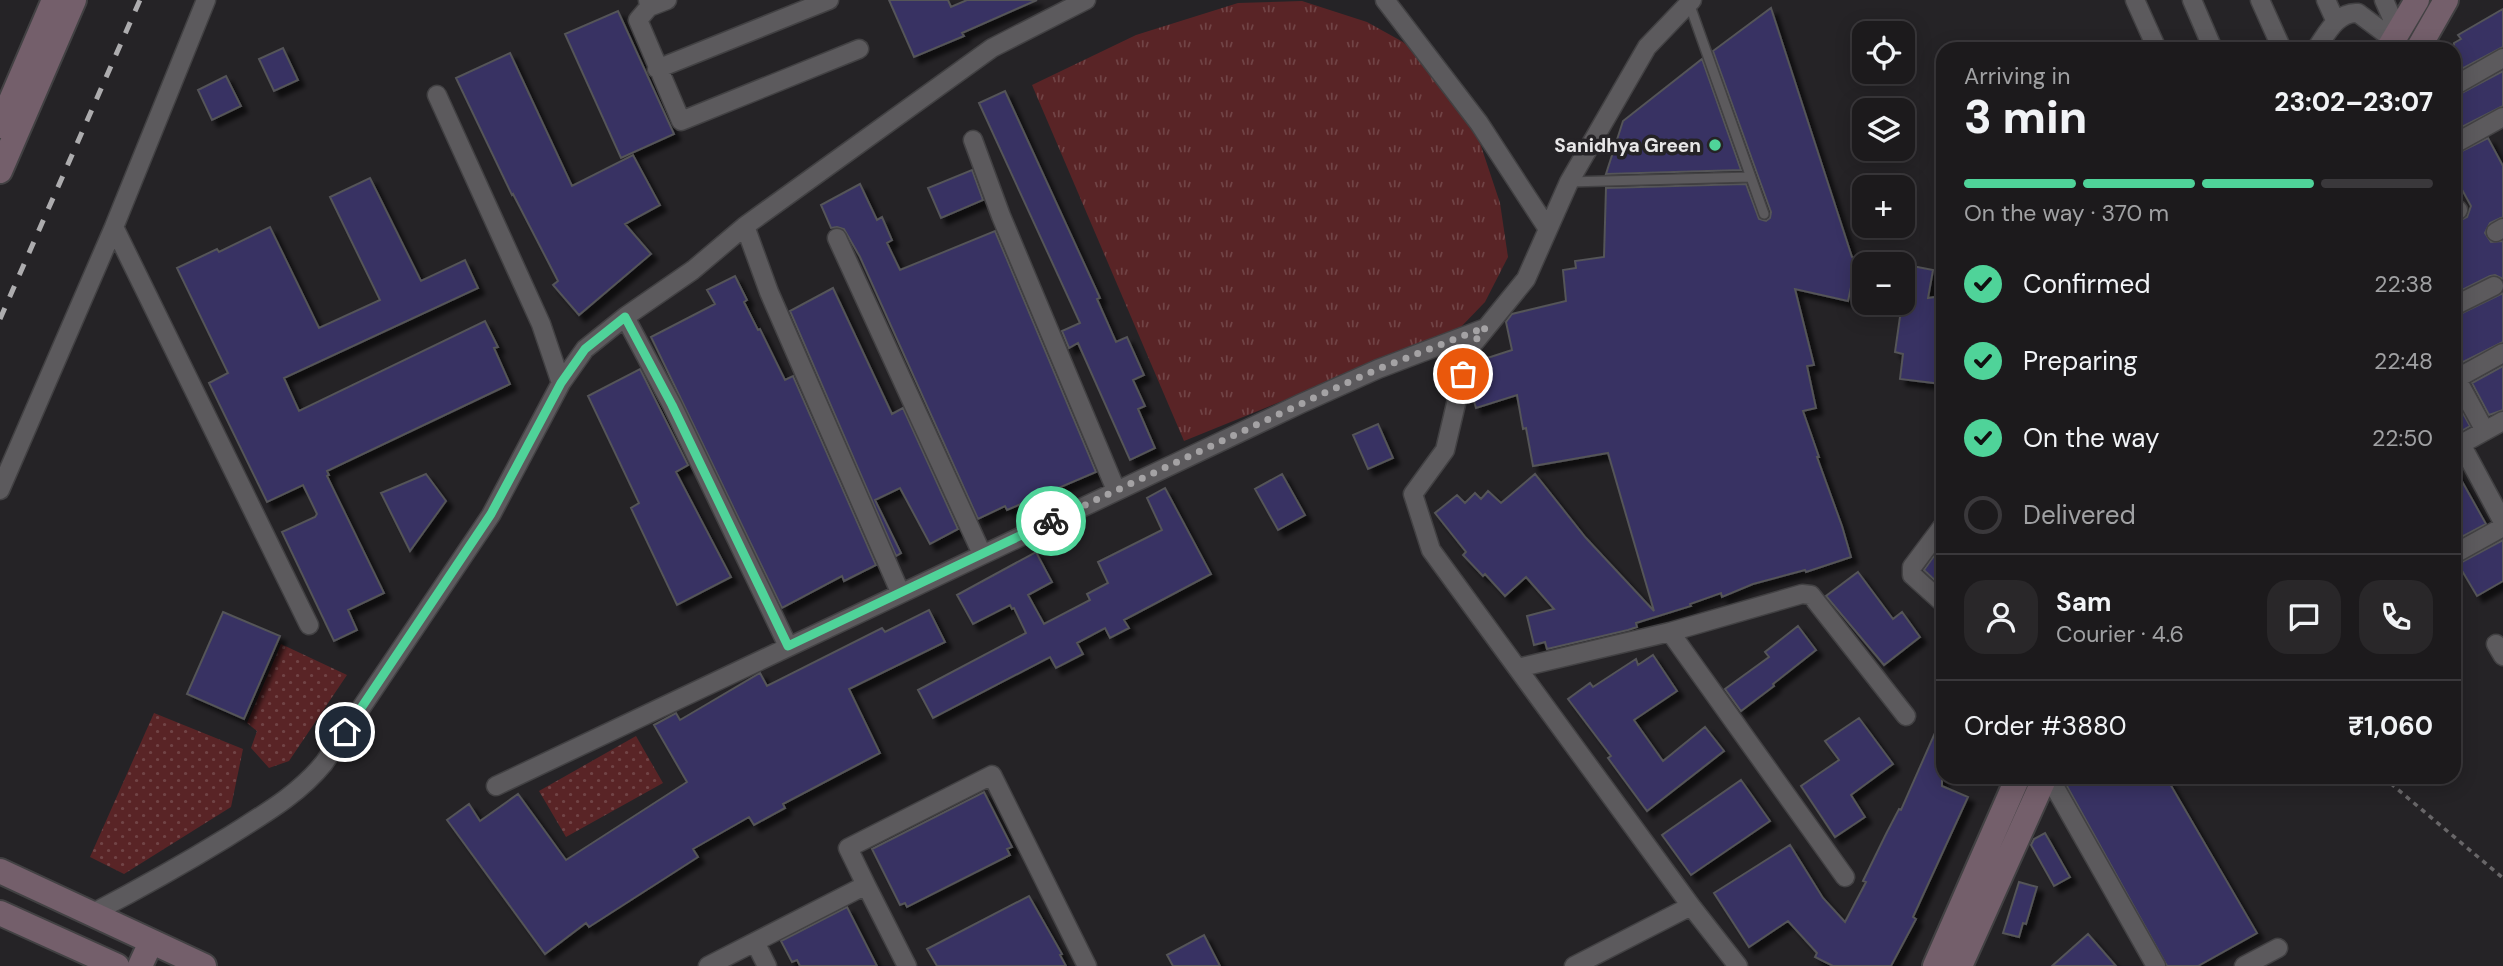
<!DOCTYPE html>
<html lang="en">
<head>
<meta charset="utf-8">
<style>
  :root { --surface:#1c1a1c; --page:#292729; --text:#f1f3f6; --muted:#a0a1a3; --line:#3a383b; --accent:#4fd399 }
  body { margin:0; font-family:"DM Sans",sans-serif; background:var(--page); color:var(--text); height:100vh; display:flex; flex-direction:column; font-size:26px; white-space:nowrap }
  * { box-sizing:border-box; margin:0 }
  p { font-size:23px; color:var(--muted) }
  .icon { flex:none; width:38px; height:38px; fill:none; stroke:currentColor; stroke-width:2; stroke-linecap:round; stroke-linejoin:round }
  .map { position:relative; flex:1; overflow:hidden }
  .panel { position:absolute; left:1936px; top:42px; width:525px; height:742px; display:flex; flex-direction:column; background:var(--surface); border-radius:21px; box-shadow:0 4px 18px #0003,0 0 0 2px var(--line) }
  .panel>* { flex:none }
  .tools { position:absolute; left:1852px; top:21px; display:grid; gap:14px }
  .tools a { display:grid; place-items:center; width:63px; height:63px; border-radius:14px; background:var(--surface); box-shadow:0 4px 18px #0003,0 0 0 2px var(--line); font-size:35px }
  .pin { position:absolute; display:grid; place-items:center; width:60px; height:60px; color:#fff; margin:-30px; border:4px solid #fff; border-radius:50%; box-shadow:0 2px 7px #0007 }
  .courier { position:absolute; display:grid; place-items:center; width:70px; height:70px; margin:-35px; border:5px solid #4fd399; border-radius:50%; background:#fff; color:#222; box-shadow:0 2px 9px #0007 }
  .overview em { font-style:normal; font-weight:800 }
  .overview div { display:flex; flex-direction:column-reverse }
  .overview { display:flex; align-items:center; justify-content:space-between; height:119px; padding:0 28px }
  h1 { font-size:46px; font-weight:800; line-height:52px }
  .bar { display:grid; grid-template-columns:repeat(4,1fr); gap:10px 7px; align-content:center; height:84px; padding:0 28px }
  .bar i { height:9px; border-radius:5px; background:var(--line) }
  .bar .selected { background:var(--accent) }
  .bar p { grid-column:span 4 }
  .line { display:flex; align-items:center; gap:18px; padding:0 28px; border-top:2px solid var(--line) }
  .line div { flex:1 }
  .round { display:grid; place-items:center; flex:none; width:74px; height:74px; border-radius:21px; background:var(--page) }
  ol { padding:0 28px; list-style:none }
  li { display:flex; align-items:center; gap:21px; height:77px }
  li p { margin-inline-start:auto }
  li .icon { padding:7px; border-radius:50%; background:var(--accent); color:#111; stroke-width:4 }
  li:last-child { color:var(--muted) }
  li i { width:38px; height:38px; border:4px solid var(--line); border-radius:50% }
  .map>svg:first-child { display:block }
  .grass { fill:url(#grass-dots) }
  .park { fill:url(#park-tufts) }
  .building { fill:#373263; stroke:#545458; stroke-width:2; filter:url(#shadow) }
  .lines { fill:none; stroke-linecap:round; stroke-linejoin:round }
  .lane-casing { stroke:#424143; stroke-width:12 }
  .street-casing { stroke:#424143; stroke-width:21 }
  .secondary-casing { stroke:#424143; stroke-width:28 }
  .path { stroke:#686668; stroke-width:3.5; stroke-dasharray:5 5; stroke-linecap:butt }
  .lane { stroke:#5c5a5d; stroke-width:9 }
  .street { stroke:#5c5a5d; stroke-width:18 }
  .secondary { stroke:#745f6b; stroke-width:24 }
  .rail { stroke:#adacae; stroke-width:5; stroke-dasharray:12 12; stroke-linecap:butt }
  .done { stroke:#a4a2a4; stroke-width:7; stroke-dasharray:0 12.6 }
  .route { stroke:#4fd399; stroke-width:9 }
  .poi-dot { fill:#4fd399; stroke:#252326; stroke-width:2.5 }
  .labels { text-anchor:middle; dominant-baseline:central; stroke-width:7; stroke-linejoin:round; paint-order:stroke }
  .poi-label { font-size:19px; font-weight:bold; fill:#e8e7e8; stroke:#252326; text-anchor:end }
</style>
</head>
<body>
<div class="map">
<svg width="2503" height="966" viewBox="0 0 2503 966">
  <defs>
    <pattern id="grass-dots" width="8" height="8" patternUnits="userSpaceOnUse" patternTransform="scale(1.75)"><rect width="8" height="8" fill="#592426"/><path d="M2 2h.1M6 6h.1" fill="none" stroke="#714446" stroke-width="1.8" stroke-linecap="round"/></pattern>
    <pattern id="park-tufts" width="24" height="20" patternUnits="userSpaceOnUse" patternTransform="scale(1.75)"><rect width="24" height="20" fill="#592426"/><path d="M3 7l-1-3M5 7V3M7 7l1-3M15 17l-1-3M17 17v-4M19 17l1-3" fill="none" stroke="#714446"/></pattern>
    <filter id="shadow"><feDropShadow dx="6" dy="6" stdDeviation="2" flood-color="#0009"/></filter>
  </defs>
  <rect width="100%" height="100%" fill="#252326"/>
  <path class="grass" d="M281 644 347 675 289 761 269 768 251 748 257 731 247 723Z
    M154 713 243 749 231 807 124 874 90 857Z
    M636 736 663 783 566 837 539 791Z"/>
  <path class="park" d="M1302 1 1367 22 1403 42 1464 95 1500 203 1508 257 1485 302 1459 329 1184 441 1032 85 1136 35 1238 3Z"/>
  <path class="building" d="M889 0H948L951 7 967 0H1037L962 33 964 36 914 57Z
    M1771 8 1852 257 1857 259 1848 301 1795 289 1814 365 1807 366 1816 408 1803 411 1819 457H1817L1842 526 1851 557 1806 572 1805 570 1753 584 1722 597 1721 593 1690 604 1691 606 1636 623 1637 627 1628 630 1547 649 1545 642 1534 645 1527 616 1554 609 1526 577 1505 596 1485 574 1483 576 1463 555 1466 552 1435 513 1457 495 1465 503 1475 493 1481 499 1488 491 1501 503 1535 474 1586 538 1654 611 1608 453 1533 466 1526 428 1523 429 1517 395 1476 408 1471 391 1478 361 1512 350 1506 322 1512 314 1566 301 1563 270 1576 268 1575 261 1604 257 1606 188 1746 184 1759 219 1766 221 1770 218 1771 212 1713 51Z
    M2503 9V47L2454 73V43L2461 39 2458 35Z
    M618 11 674 134 621 158 565 34Z
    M283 48 298 80 274 91 259 59Z
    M510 53 572 186 633 155 660 205 625 224 651 254 579 315 553 285 558 281 513 194 512 195 456 78Z
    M1702 59 1741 170 1606 174 1623 121Z
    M2503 71V106L2454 131V97Z
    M226 76 241 106 212 120 198 90Z
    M1005 91 1100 298 1097 299 1116 342 1127 337 1144 375 1133 380 1145 406 1138 409 1155 448 1130 460 1078 343 1069 348 1062 331 1080 323 979 103Z
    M2488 138 2503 166V217L2490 223 2485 233 2491 242 2503 241V279L2495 275 2490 276 2454 294V223L2467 217 2471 206 2454 175V155Z
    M972 170 983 200 941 218 928 188Z
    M370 178 421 281 465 260 478 288 284 378 299 411 485 321 498 347 494 348 510 384 327 471 329 475 327 476 384 593 348 610 357 630 334 641 282 532 315 517 317 514 303 485 267 502 209 383 228 373 177 268 217 249 219 252 270 227 319 328 380 300 330 197Z
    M860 184 877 220 882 217 892 240 887 243 900 270 995 231 1096 472 1007 510 1005 506 978 519 860 257 844 229 837 227 831 228 821 205Z
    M1902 264 1933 270 1928 298 1942 296V384L1900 379 1903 354 1895 352 1902 303Z
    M735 276 747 300 744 302 758 330 760 329 785 380 793 376 876 565 844 581 842 576 782 608 651 337 715 304 707 290Z
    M833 288 892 414 903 408 958 529 930 544 900 488 875 500 901 553 896 556 790 311Z
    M2503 293V342L2459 364 2454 363V317Z
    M2503 366V410L2489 415 2472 383Z
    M640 369 688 465 676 472 731 577 677 605 631 508 639 503 588 396Z
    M2454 397 2470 426 2454 435Z
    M1378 424 1393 458 1368 469 1353 435Z
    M2454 467 2486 524 2454 541Z
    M426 474 446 501 410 551 381 493Z
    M1282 474 1305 515 1278 530 1255 489Z
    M1165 488 1211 574 1124 620 1129 628 1110 638 1105 628 1077 643 1083 654 1056 668 1050 657 933 718 918 690 1026 633 1014 608 1012 609 1010 605 973 624 957 595 1036 552 1052 582 1028 595 1044 624 1090 600 1087 594 1108 583 1098 562 1162 530 1147 498Z
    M2503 540V581L2477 596 2458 564Z
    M1942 545V587L1924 570Z
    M1858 572 1893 619 1902 612 1920 637 1884 665 1826 596Z
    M929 610 945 642 849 689 880 753 783 804 785 808 754 825 749 817 693 849 698 857 589 927 586 923 545 954 447 820 469 804 480 821 518 794 566 860 687 782 654 725 676 713 680 720 760 673 767 686 882 628 885 632Z
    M223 612 280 636 244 719 187 694Z
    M1798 626 1816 650 1773 684 1774 686 1741 711 1725 689 1769 657 1765 652Z
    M1653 655 1677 691 1634 720 1663 761 1705 727 1724 751 1647 811 1608 758 1611 756 1568 699 1590 683 1593 687 1636 659 1638 665Z
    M1942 717V786L1968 797 1913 917 1916 919 1891 966H1833L1815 957 1817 953 1788 921 1749 947 1714 893 1790 845 1823 898 1845 922 1866 882 1863 881 1886 834 1899 809 1901 810Z
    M1859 718 1893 764 1851 795 1865 817 1835 837 1801 786 1839 760 1825 741Z
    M2067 777H2166L2257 933 2198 966H2167L2063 779Z
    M1741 780 1770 821 1691 875 1662 835Z
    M984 792 1012 847 1007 849 1010 855 907 907 905 903 900 905 872 849Z
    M2045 833 2070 877 2054 886 2031 845 2034 839Z
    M2019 882 2037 887 2026 924 2023 923 2019 937 2003 933Z
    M1029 896 1062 954 1060 955 1066 966H937L927 949Z
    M847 907 877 966H800L797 960 792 962 781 941Z
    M2088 934 2116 966H2052Z
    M1204 935 1220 966H1173L1167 955Z"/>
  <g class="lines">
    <defs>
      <path id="lane" d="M1689 3 1764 214
        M1569 182 1751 177"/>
      <path id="street" d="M648 0 649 7 638 20 681 121 859 49
        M1385 0 1479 123 1548 229
        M1692 0 1647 47 1569 182 1526 279 1469 349 1445 450 1413 494 1431 550 1691 906 1738 966
        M2135 0 2157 49
        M2192 0 2213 49
        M2260 0 2282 49
        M2326 0 2336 22
        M2384 0 2398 32
        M649 7 667 0
        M2316 49C2326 35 2337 11 2358 13L2394 40
        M657 69 829 0
        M2454 86 2503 58
        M437 95 541 324 561 383
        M973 140 1001 216 1116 490
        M2454 144 2503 117
        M2454 212 2458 210
        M745 226 769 292 900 592
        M114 227 206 0
        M2496 232 2503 228
        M837 238 982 554
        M2454 306 2494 286
        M625 317 672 405 788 646
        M2454 374 2485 431
        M2454 380 2503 353
        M2461 444 2503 522
        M2454 448 2503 421
        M0 490 114 227 309 625
        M1942 527 1912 567V575L1942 602
        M2456 553 2503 527
        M1670 632 1802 594 1811 595 1906 716
        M2496 644 2503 656
        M1518 668 1670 632 1845 877
        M2049 777 2156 966
        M496 786 1300 404 1378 369 1483 329
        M866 885 907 966
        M91 914C137 890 182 865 226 838 262 815 297 796 324 763L491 515 561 383 585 349 625 317 693 270 745 226 992 48 1086 0
        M755 942 767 966
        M708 966 866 885 848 848 992 775 1087 966
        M1574 966 1691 906
        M2244 966 2278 948"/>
      <path id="secondary" d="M2388 49 2417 0
        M2418 49 2446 0
        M0 126 54 0
        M0 171 74 0
        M0 871 204 966
        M0 913 117 966
        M140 966 151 942
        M1935 966 2018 777
        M1960 966 2045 777"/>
    </defs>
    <use href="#lane" class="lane-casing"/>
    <use href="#street" class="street-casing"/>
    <use href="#secondary" class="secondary-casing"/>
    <path class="path" d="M2383 777 2503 878"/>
    <use href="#lane" class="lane"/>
    <use href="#street" class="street"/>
    <use href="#secondary" class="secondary"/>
    <path class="rail" d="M0 319 140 0"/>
  </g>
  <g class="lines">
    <path class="done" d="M1051 521 1320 395 1378 369 1486 327 1469 349 1463 374"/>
    <path class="route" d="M345 732 491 514 561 383 585 349 625 317 672 405 788 646 1051 521"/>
  </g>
  <circle class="poi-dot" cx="1715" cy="145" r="7"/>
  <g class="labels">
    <g class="poi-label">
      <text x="1701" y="145">Sanidhya Green</text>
    </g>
  </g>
</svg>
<div class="tools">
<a><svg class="icon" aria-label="locate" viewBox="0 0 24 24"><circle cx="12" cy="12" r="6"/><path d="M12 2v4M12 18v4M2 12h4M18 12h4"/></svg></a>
<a><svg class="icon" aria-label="layers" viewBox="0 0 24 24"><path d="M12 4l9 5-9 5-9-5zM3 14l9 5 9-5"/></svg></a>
<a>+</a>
<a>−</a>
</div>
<div class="pin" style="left:1463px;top:374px;background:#ea580c"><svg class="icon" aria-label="bag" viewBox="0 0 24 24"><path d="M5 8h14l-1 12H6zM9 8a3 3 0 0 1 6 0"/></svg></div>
<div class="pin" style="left:345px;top:732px;background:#1f2937"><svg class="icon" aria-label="home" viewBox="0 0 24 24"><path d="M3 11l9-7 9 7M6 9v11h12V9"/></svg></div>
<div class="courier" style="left:1051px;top:521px"><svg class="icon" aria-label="bike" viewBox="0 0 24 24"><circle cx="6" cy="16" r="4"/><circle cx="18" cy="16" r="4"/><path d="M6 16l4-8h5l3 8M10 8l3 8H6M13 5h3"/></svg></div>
<section class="panel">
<div class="overview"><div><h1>3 min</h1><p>Arriving in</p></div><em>23:02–23:07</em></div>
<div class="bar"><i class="selected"></i><i class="selected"></i><i class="selected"></i><i></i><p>On the way · 370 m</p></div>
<ol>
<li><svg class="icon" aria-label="check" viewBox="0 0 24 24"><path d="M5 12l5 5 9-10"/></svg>Confirmed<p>22:38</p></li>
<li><svg class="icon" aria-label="check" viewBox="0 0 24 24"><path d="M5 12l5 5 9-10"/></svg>Preparing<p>22:48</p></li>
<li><svg class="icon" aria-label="check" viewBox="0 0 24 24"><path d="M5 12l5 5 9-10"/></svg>On the way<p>22:50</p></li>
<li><i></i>Delivered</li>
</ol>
<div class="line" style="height:126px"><a class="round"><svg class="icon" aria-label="person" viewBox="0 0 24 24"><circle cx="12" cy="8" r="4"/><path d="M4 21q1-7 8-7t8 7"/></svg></a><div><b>Sam</b><p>Courier · 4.6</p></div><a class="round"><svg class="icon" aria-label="chat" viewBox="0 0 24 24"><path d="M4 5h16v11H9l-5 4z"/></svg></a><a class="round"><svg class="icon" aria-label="phone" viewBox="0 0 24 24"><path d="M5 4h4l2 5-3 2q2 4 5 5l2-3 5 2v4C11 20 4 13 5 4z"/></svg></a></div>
<div class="line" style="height:91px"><div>Order #3880</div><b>₹1,060</b></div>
</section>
</div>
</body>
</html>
